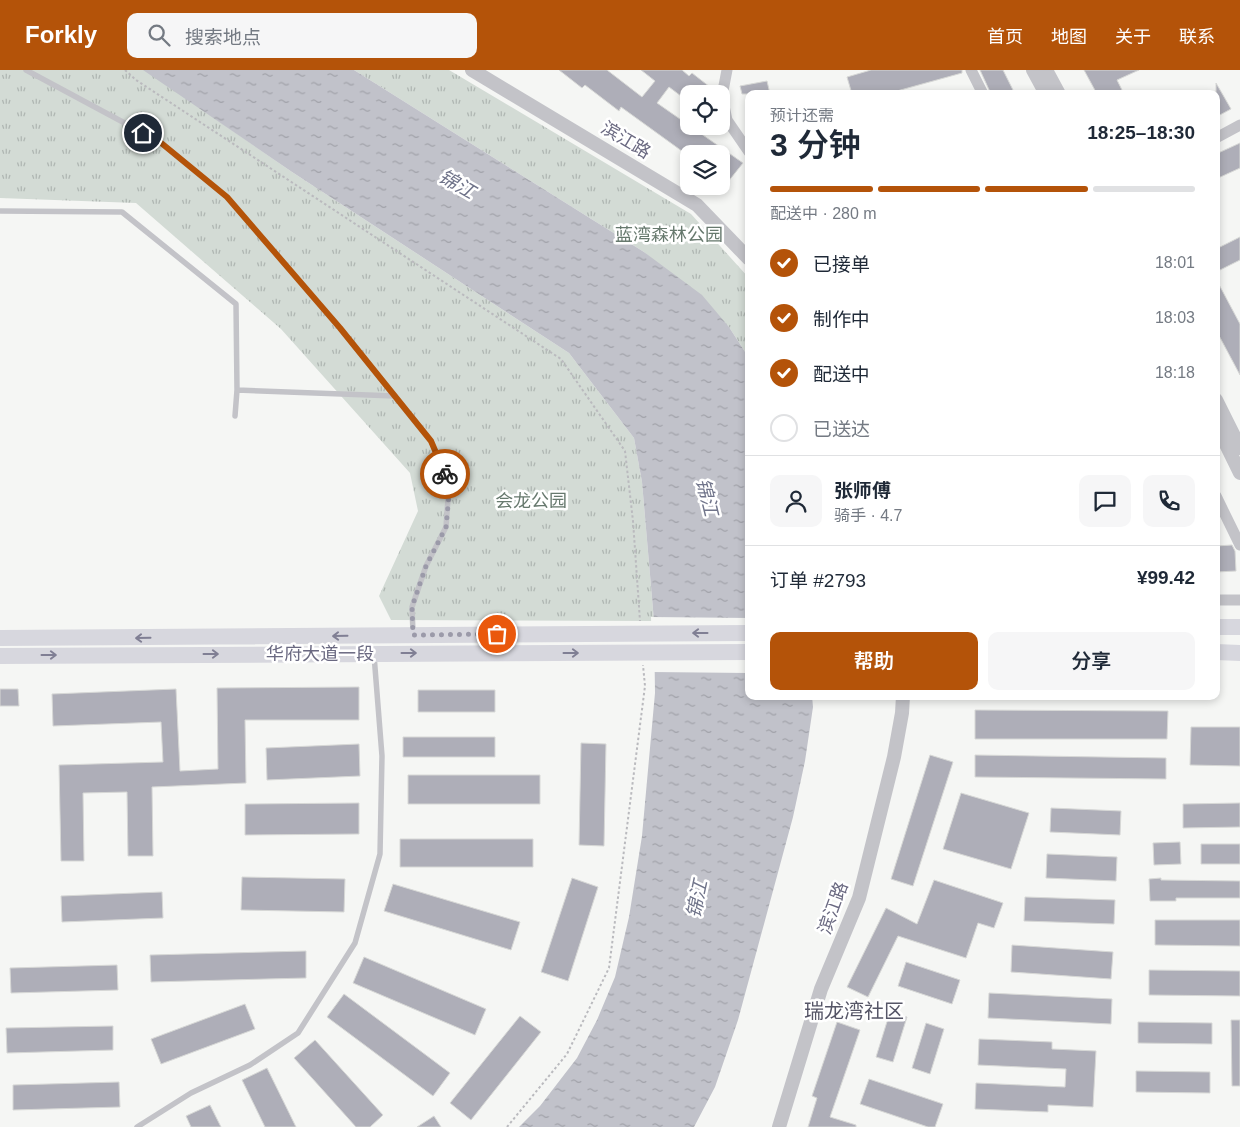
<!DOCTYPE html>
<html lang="zh">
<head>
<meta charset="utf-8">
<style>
  :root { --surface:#fff; --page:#f6f6f7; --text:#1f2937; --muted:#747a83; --line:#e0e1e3; --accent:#b45309 }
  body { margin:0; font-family:Arial,"Noto Sans SC",sans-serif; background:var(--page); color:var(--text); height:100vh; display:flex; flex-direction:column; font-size:19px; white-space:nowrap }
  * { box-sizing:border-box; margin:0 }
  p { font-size:16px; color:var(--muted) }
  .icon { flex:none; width:28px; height:28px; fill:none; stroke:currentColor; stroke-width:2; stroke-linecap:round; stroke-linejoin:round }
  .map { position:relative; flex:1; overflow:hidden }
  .panel { position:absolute; left:745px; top:20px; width:475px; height:610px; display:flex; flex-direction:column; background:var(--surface); border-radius:10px; box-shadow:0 2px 8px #0003 }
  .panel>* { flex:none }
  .buttons { position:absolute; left:680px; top:15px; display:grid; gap:10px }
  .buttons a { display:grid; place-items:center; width:50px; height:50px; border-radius:10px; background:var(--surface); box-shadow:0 2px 8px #0003; font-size:25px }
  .pin { position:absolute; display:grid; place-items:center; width:42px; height:42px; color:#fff; margin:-21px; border:2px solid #fff; border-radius:50%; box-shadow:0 1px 5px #0007 }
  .courier { position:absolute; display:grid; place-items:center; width:50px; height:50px; margin:-25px; border:4px solid #b45309; border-radius:50%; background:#fff; color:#222; box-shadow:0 1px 6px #0007 }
  .summary em { font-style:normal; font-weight:600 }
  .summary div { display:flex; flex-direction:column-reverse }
  .summary { display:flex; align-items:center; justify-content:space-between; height:85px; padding:0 25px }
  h1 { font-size:32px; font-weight:600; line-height:38px }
  .bar { display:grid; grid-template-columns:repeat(4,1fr); gap:8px 5px; align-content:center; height:60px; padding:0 25px }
  .bar i { height:6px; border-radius:4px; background:var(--line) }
  .bar .on { background:var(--accent) }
  .bar p { grid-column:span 4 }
  .line { display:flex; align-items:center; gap:12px; padding:0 25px; border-top:1px solid var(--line) }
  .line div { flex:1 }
  .round { display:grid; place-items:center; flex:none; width:52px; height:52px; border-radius:10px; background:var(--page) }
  ol { padding:0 25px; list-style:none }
  li { display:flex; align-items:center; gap:15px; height:55px }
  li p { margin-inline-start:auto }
  li .icon { padding:5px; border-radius:50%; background:var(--accent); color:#fff; stroke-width:4 }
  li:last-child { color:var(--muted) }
  li i { width:28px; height:28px; border:2px solid var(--line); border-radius:50% }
  .cta { display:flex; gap:10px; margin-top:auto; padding:10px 25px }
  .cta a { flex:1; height:58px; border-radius:10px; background:var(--accent); color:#fff; font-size:20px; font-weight:600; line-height:58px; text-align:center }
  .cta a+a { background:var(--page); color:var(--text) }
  header { display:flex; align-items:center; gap:30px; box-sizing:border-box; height:70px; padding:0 25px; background:var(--accent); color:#fff }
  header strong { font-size:24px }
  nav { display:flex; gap:28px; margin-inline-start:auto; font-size:18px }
  .search { width:350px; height:45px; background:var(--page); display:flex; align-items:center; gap:12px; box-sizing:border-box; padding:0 18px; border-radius:10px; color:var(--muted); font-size:19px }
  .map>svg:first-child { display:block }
  .park { fill:url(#park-tufts) }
  .water { fill:url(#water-ripples) }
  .pier { fill:#f5f6f4 }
  .building { fill:#aeaeb8; stroke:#d7d8d6 }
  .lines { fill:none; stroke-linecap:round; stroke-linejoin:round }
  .path { stroke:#bababe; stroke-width:2; stroke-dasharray:2.5 2.5; stroke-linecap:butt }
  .service { stroke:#c3c3c8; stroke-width:5.5 }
  .minor { stroke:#c3c3c8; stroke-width:11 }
  .tertiary { stroke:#c3c3c8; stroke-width:14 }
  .secondary { stroke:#d7d7de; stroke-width:16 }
  .oneway { stroke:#807f94 }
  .done { stroke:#9b9aa9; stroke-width:5; stroke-dasharray:0 9 }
  .route { stroke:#b45309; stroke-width:6 }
  .labels { text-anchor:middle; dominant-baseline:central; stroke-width:5; stroke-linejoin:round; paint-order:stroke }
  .street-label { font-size:18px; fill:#6a6981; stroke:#fff }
  .park-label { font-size:18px; fill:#67796e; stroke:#fff }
  .water-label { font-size:19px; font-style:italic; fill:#70748a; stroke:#fff }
  .quarter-label { font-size:20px; fill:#565667; stroke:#fff }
</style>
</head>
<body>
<header>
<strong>Forkly</strong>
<div class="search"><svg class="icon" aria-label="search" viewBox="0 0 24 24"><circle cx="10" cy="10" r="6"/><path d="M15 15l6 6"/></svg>搜索地点</div>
<nav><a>首页</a><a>地图</a><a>关于</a><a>联系</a></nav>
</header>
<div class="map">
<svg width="1240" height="1057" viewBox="0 0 1240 1057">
  <defs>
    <pattern id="park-tufts" width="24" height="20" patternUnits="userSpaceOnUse" patternTransform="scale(1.25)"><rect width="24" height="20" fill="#d3dbd5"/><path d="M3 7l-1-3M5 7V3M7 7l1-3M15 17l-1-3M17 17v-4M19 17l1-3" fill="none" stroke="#afb6b2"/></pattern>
    <pattern id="water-ripples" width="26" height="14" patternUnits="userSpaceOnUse" patternTransform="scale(1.25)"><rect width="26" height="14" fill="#c1c2ca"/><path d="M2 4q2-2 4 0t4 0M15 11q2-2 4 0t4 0" fill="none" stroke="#a1a2a9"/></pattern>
  </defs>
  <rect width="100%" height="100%" fill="#f5f6f4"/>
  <path class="park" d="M0 0H145L292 102 569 283 634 368 642 412 654 551 391 550 379 526 418 441 410 403 281 259 136 133 0 128Z
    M354 0H449L691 144 749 208V288L729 257 644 182Z"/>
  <path class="water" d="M143 0H354L644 182 702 225 729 257 749 288V626H812L813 637 805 691 793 747 738 950 715 1017 694 1057H519L540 1036 577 988 597 950 615 907 629 847 642 766 655 623 654 551 642 412 634 368 569 283 292 102Z"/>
  <path class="pier" d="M651 547 749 548V603L652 602Z"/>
  <path class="building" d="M559 0H607L642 27 655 11 641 0H682L689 6 692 3 715 21V24H689V32L669 17 657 33 743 93 727 113 721 109V84H686L621 37 619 41 585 15 582 18Z
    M871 0H962V3L886 24H852L847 7Z
    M980 0H1003L1015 24H991Z
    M1084 0H1139L1117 10 1124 24H1097Z
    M767 11 770 24H742L740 16Z
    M1216 13 1231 39 1216 47Z
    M1240 73V98L1216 109V84Z
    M1240 167V190L1216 202V179Z
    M1216 209 1240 254V305L1216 260Z
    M1232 475 1235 481 1236 501 1216 502V476Z
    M359 617V650H245L246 713 152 717 153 786H128L127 722 83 723 84 791H61L59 695 163 692 161 652 53 656 52 624 176 619 180 701 218 699 217 618Z
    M0 619H18L19 636H0Z
    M418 620H495V642H418Z
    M975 640 1168 641 1167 669H975Z
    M1191 657H1240V696L1190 695Z
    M403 667H495V687H403Z
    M581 673 606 674 604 776 579 775Z
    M359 674 360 706 267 710 266 678Z
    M930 685 953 692 913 816 891 809Z
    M975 685 1166 688V709L975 707Z
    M408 705H540V734H408Z
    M961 723 1029 743 1011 799 943 779Z
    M359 733V764L245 765V734Z
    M1240 733V757L1183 758V734Z
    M1051 738 1121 741 1120 765 1050 762Z
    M400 769H533V797H400Z
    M1180 772 1181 794 1154 795 1153 773Z
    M1201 774H1240V794H1201Z
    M1047 784 1117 787 1116 811 1046 808Z
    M242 807 345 809 344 842 241 840Z
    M572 808 598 817 568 911 541 902Z
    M1161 808V810L1240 811V828H1176V831H1150L1149 809Z
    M934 810 1003 833 994 858 978 853 966 888 898 866 868 927 847 917 886 838 917 854Z
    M393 814 520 852 511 880 384 841Z
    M162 822 163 848 62 852 61 826Z
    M1025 827 1115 830 1114 854 1024 851Z
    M1155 850H1240V876L1155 875Z
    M1012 875 1113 882 1111 909 1011 902Z
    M306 881V908L151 912 150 885Z
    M364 887 486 939 475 965 353 913Z
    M906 892 960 910 952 934 898 916Z
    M117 895 118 920 11 923 10 898Z
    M1149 900 1240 901V926L1149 925Z
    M989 923 1112 929 1111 954 988 948Z
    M344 924 450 1003 433 1026 327 947Z
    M245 934 255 959 161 994 151 969Z
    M890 942 907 947 893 992 876 987Z
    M520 946 541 962 471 1050 450 1033Z
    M1231 950H1240V1016H1232Z
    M837 952 860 960 830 1047 856 1055V1057H808L817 1028 812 1026Z
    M1138 952 1212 953V974L1138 973Z
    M926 953 944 959 930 1004 912 998Z
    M113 956V980L7 983 6 958Z
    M979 969 1052 972V979L1096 981 1093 1037 1048 1035V1042L975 1039 976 1013 1065 1017 1066 999 978 995Z
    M315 970 383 1045 370 1057H356L294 988Z
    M267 998 296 1057H265L242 1010Z
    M1136 1001 1210 1002V1023L1136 1022Z
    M869 1009 943 1034 935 1057H928L860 1034Z
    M119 1012 120 1037 13 1040V1015Z
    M210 1035 221 1057H191L186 1046Z
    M434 1046 441 1057H417Z"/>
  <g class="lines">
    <path class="path" d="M125 0 136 10 561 289 625 381 633 451 640 551
      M507 1057 567 984 609 898 645 616 643 595"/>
    <path class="service" d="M26 0 160 72 227 127 340 258 431 371 449 414 446 457 426 496 412 537 413 563
      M0 141 122 142 236 234 237 320 235 346
      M237 320 395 326
      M137 1057 191 1023 250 995 298 963 355 873 380 784 382 686 374 585"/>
    <path class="minor" d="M727 0 722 26 727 50 749 82
      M971 0 983 24
      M1216 68 1240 55
      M1216 426 1240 475
      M1216 530H1240"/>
    <path class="tertiary" d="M472 0 697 135 749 189
      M1033 0 1046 24
      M1046 0 1059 24
      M1216 330 1240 378
      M1216 354 1240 403
      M779 1057 821 919 859 828 894 687 902 643 903 626"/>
    <path class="secondary" d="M1216 557H1240
      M0 568 749 563
      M1216 582 1240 583
      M0 586 749 582"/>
  </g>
  <defs><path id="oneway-shaft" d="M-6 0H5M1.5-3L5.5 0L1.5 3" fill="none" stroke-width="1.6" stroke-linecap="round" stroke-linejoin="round" transform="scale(1.25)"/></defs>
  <g class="oneway">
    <use href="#oneway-shaft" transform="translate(700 563) rotate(180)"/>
    <use href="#oneway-shaft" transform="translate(340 566) rotate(179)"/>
    <use href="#oneway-shaft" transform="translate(143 568) rotate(179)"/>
    <use href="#oneway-shaft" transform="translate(409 583)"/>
    <use href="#oneway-shaft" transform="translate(571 583)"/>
    <use href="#oneway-shaft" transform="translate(211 584)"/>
    <use href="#oneway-shaft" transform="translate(49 585)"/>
  </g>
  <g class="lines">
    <path class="done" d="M445 404 450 414 446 457 426 496 412 537 413 565 497 564"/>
    <path class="route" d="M143 63 160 72 227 127 340 258 431 371 445 404"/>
  </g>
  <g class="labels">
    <g class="street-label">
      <text transform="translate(626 70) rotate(31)">滨江路</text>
      <text x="320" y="584">华府大道一段</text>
      <text transform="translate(833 838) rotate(-70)">滨江路</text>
    </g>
    <g class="park-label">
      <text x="669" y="165">蓝湾森林公园</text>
      <text x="531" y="431">会龙公园</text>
    </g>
    <g class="water-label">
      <text transform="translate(457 114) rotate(30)">锦江</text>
      <text transform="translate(707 427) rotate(76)">锦江</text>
      <text transform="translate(697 829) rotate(-78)">锦江</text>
    </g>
    <g class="quarter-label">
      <text x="854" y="941">瑞龙湾社区</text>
    </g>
  </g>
</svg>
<div class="buttons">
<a><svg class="icon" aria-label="locate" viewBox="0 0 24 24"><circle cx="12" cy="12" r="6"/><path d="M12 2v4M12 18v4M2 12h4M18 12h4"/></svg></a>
<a><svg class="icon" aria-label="layers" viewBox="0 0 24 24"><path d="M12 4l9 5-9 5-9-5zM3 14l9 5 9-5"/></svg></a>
</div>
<div class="pin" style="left:497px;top:564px;background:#ea580c"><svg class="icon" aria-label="bag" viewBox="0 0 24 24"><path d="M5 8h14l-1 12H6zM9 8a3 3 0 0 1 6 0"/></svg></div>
<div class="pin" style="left:143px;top:63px;background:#1f2937"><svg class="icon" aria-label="home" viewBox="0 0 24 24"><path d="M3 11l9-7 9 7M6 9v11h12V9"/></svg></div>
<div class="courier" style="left:445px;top:404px"><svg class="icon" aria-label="bike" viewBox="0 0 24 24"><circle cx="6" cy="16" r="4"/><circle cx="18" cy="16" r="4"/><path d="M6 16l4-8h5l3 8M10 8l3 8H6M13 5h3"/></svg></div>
<section class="panel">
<div class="summary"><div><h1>3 分钟</h1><p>预计还需</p></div><em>18:25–18:30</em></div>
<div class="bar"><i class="on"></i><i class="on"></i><i class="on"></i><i></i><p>配送中 · 280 m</p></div>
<ol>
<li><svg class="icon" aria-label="check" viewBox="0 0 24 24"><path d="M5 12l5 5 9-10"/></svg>已接单<p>18:01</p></li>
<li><svg class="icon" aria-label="check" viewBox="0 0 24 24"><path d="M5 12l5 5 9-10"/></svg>制作中<p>18:03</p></li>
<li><svg class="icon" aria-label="check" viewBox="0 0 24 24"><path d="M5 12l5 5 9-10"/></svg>配送中<p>18:18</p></li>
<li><i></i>已送达</li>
</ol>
<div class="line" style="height:90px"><a class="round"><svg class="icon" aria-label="person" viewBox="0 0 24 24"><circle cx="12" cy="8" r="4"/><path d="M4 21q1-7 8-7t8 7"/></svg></a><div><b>张师傅</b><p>骑手 · 4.7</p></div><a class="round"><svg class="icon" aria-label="chat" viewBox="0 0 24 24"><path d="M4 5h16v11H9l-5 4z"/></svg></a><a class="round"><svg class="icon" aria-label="phone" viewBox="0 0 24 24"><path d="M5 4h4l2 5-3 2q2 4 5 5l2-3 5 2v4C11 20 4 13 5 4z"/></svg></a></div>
<div class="line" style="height:65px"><div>订单 #2793</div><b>¥99.42</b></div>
<div class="cta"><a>帮助</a><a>分享</a></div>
</section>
</div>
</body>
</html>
